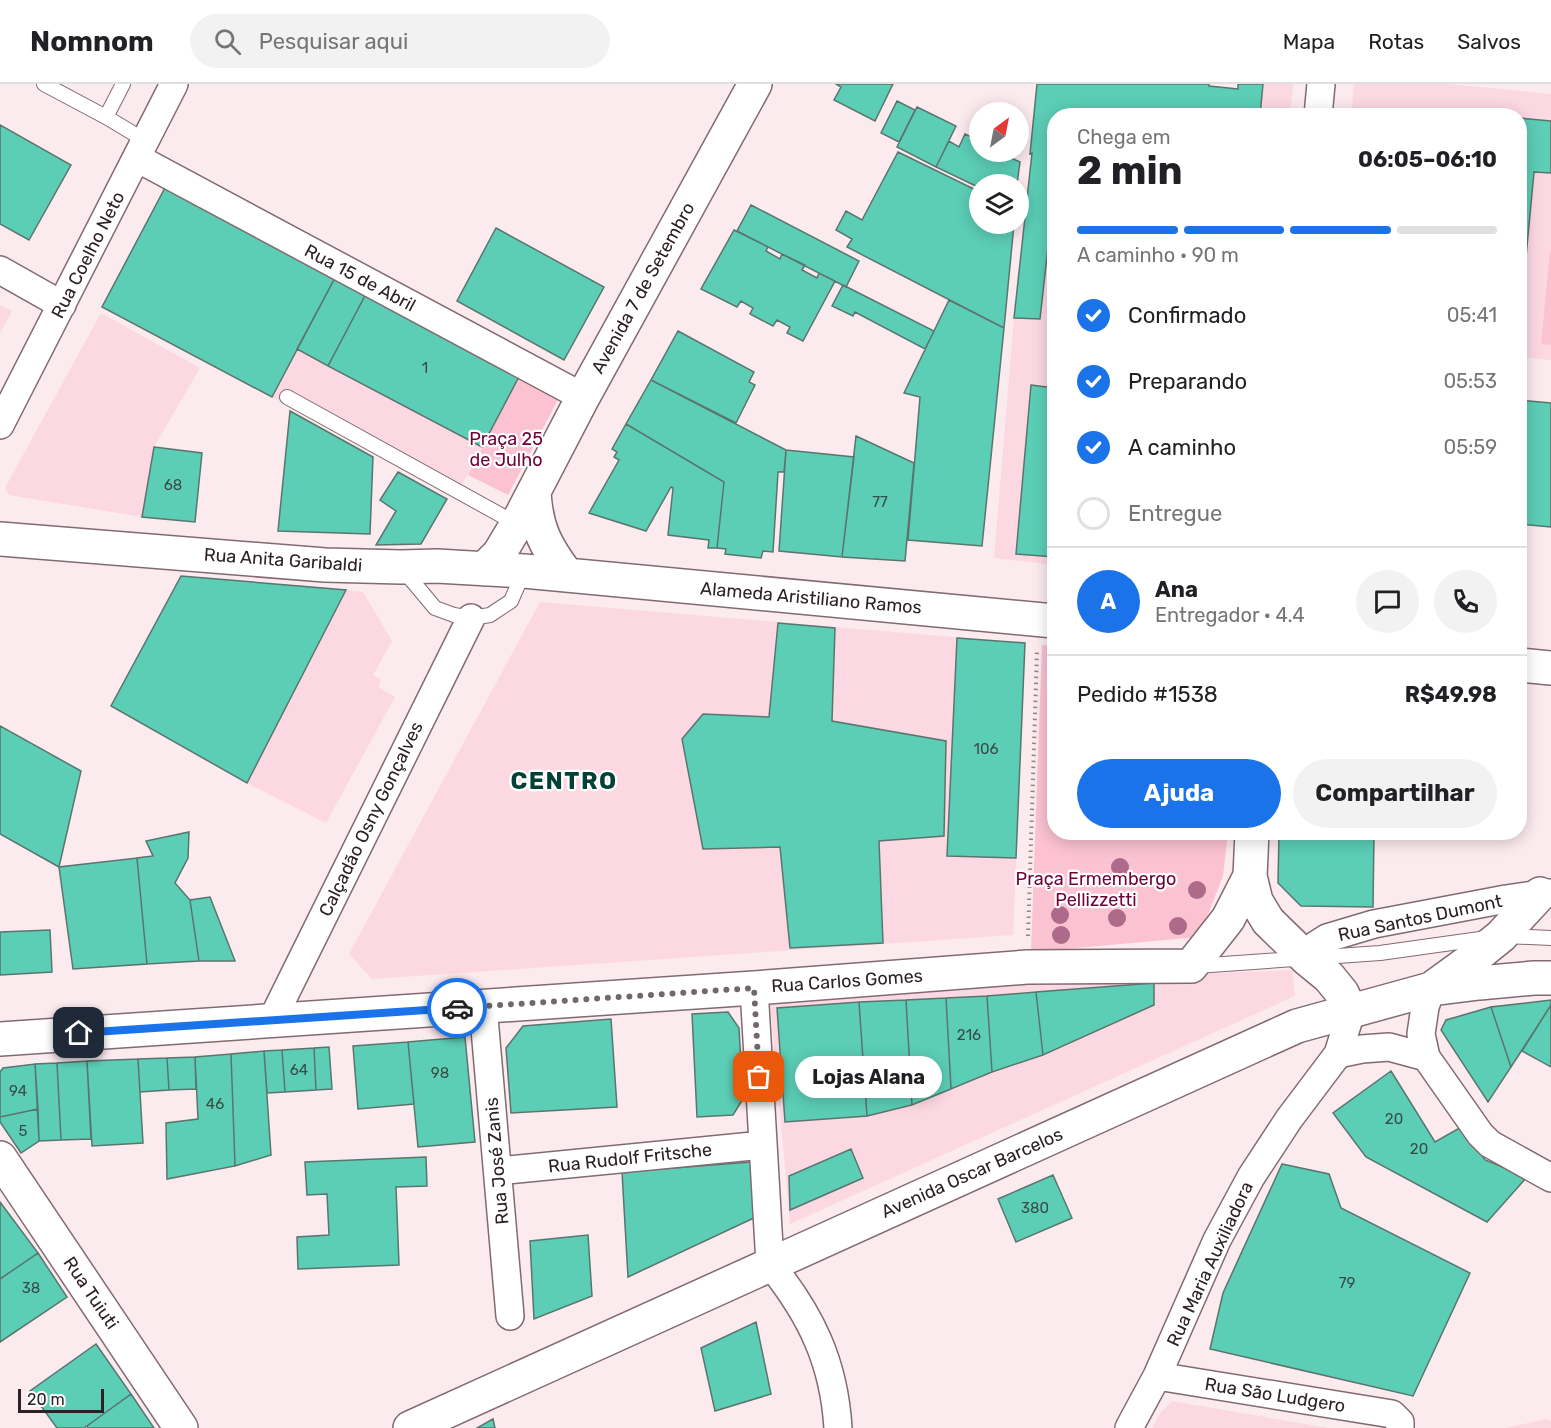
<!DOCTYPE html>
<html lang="pt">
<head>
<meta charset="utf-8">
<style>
  :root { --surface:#fff; --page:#f2f2f2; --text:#202124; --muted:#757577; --line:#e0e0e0; --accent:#1a73e8 }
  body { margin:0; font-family:Rubik,sans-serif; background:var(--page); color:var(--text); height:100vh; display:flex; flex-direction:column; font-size:22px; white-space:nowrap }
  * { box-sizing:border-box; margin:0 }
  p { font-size:20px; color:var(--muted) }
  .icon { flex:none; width:33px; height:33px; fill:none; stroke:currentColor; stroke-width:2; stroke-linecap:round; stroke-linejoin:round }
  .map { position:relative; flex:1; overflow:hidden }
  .side { position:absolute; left:1047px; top:24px; width:480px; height:732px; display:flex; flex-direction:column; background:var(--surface); border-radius:24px; box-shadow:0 3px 15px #0003 }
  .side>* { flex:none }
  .needle { width:39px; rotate:32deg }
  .tools { position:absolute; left:969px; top:18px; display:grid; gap:12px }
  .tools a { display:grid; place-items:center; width:60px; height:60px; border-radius:50%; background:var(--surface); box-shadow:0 3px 15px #0003; font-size:30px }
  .scale { position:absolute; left:18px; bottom:15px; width:86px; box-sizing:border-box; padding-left:6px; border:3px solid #2c2124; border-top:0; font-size:16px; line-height:21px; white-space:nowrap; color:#2c2124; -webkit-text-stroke:4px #fff; paint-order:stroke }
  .pin { position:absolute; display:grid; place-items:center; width:51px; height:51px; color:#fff; margin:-26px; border-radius:12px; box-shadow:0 3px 9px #0006 }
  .courier { position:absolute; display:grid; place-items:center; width:60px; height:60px; margin:-30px; border:4px solid #1a73e8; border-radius:50%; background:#fff; color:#222; box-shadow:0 2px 8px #0007 }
  .bubble { position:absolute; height:42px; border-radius:21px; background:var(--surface); box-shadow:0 3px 15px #0003; font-size:20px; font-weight:700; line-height:42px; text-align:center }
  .summary em { font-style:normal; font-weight:700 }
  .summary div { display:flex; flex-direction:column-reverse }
  .summary { display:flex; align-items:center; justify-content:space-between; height:102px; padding:0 30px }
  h1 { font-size:39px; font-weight:700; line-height:45px }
  .bar { display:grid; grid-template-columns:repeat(4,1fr); gap:9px 6px; align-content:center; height:72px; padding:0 30px }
  .bar i { height:8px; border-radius:4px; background:var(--line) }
  .bar .active { background:var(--accent) }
  .bar p { grid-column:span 4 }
  .line { display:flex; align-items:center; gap:15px; padding:0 30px; border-top:2px solid var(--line) }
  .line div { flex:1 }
  .round { display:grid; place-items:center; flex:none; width:63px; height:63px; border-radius:32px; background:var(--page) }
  ol { padding:0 30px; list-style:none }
  li { display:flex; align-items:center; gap:18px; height:66px }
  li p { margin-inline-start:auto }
  li .icon { padding:6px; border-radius:50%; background:var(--accent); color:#fff; stroke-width:4 }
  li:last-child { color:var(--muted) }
  li i { width:33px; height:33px; border:3px solid var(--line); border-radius:50% }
  .primary-button { display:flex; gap:12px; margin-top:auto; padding:12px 30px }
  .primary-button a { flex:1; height:69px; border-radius:36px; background:var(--accent); color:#fff; font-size:24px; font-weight:700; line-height:69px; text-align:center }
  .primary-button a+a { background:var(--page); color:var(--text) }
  header { display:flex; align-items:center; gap:36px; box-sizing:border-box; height:84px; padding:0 30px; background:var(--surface); border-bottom:2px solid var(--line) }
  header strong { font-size:28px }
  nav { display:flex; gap:33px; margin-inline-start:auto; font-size:21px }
  .search { width:420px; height:54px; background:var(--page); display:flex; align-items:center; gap:15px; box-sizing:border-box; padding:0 21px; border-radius:33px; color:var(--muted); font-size:22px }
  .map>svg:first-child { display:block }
  .built { fill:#fcd8e2 }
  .green { fill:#fbc2d2 }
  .building { fill:#5cceb6; stroke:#5a756e; stroke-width:1.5 }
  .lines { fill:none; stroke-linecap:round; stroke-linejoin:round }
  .lane-casing { stroke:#826a71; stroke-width:16 }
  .street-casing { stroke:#826a71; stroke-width:30 }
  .secondary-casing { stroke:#826a71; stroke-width:36 }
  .path { stroke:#938589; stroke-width:4; stroke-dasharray:1.5 4.5; stroke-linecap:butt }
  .lane { stroke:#fff; stroke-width:14 }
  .street { stroke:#fff; stroke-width:27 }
  .secondary { stroke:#fff; stroke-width:33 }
  .tree { fill:#ad6a89 }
  .done { stroke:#74676b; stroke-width:6; stroke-dasharray:0 10.8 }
  .route { stroke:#1a73e8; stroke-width:8 }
  .labels { text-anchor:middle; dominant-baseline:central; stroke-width:4.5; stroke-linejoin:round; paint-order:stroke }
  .number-label { font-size:15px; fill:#384c48 }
  .street-label { font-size:18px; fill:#2c2124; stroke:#fff }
  .park-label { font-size:18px; fill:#6e0237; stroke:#fff }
  .district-label { font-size:24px; font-weight:bold; letter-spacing:1.5px; fill:#034036; stroke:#fff }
</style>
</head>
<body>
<header>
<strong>Nomnom</strong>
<div class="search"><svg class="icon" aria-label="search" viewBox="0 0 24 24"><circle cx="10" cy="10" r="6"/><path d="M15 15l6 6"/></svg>Pesquisar aqui</div>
<nav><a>Mapa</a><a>Rotas</a><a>Salvos</a></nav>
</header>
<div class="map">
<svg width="1551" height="1344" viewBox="0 0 1551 1344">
  <rect width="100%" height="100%" fill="#fbeaee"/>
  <path class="built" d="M1037 0H1209L1210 2 1237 5 1238 0H1293L1290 31 1054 32V481L994 474 1014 234 1032 70H1030Z
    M1354 0H1448L1551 10V276L1520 273V32H1351Z
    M0 221 12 227 0 249Z
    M101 229 200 284 154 363 142 433 9 411 5 404Z
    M297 265 482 363 456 412 272 313Z
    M346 506 363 508 392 557 373 591 381 596 378 603 395 613 326 739 247 699Z
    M540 518 1025 559 1013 851 372 895 349 870Z
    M1292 886 1295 912 790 1140 770 917 1197 890Z
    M1172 1317 1328 1344H1152L1161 1328Z
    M1547 1335 1551 1337V1344H1506Z"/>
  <path class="green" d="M1550 168 1551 169V261L1541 260Z
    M522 287 562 308 508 411 468 391Z
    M1042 561 1054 562V748L1228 749 1223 792 1199 853 1031 868Z"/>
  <path class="building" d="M836 0H893L875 37 834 16 841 3Z
    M1037 0H1209V2L1238 5V0H1263L1260 32H1054V109L1040 235 1014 234 1032 69 1030 70Z
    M897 17 915 26 899 58 881 49Z
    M917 23 956 42 936 83 897 63Z
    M1441 26 1497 32H1440Z
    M1520 34 1551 37V89L1534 88 1521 226H1520Z
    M0 41 71 81 29 156 0 140Z
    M965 50 980 57V68H999L1020 78 1017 100H980V104L936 83 949 57 959 63Z
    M898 68 980 108V140H1014L1004 244 847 163 852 155 836 146 846 127 862 136Z
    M167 100 337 190 272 313 102 223Z
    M751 121 859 177 846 203 737 147Z
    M496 144 604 203 564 276 457 217Z
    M734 146 768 163 766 167 780 175 782 170 805 181 802 186 817 194 819 189 835 197 803 257 787 249 790 243 777 236 773 242 750 230 753 224 741 217 737 223 701 205Z
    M337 190 368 206 328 282 297 265Z
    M843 201 934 247 925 265 855 228 853 232 832 222Z
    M368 206 522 287 482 363 328 282Z
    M949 216 1004 244 982 462 908 456 920 313 904 309Z
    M678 247 754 288 749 298 755 301 736 339 651 296Z
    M651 296 786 366 784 388H778L773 468 763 467 761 474 725 470 726 465 717 464 724 398 626 340Z
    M1031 301 1054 304V473L1016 470Z
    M1520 316 1551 319V443L1520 440Z
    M290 327 373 373 370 450 278 447Z
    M626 340 724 398 717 464H708L709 456 668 451 673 404 671 403 646 447 589 429 619 376 614 373 617 368 612 365Z
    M856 352 914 379 905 477 842 473Z
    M154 363 202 369 195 438 142 433Z
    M786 366 854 373 842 473 779 467Z
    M398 388 447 415 421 460 376 461 396 427 380 416Z
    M181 492 346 506 247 699 111 622Z
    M778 539 835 544 832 637 946 657 944 752 879 757 883 859 790 864 780 763 703 765 682 655 703 630 769 633Z
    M957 554 1025 559 1016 774 947 772Z
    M0 642 81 687 59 783 0 750Z
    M189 748 188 774 175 799 190 816 199 877 147 880 137 774 153 772 146 757Z
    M1279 749 1374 750 1373 823 1301 822 1278 799Z
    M137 774 147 880 73 885 59 783Z
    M210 813 235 877H199L190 816Z
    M50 846 52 888 0 891V848Z
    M1154 899V921L1043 971 1036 908Z
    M1036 908 1043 971 992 988 987 912Z
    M987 912 992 988 951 1005 946 914Z
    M946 914 951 1005 912 1021 906 916Z
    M906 916 912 1021 867 1032 859 918Z
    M1551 916V921L1511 983 1491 923Z
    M859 918 867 1032 785 1038 777 924Z
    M1551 921V983L1522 967Z
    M1491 923 1511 983 1488 1018 1441 946 1446 936Z
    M728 928 739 944 743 1015 733 1031 697 1033 692 930Z
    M611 935 617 1023 511 1029 506 964 523 942Z
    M465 953 475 1058 418 1063 408 958Z
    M408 958 414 1020 358 1025 353 962Z
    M329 963 332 1005 316 1006 314 964Z
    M314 964 316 1006 285 1008 282 966Z
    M282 966 285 1008 267 1009 264 967Z
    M264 967 271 1071 235 1082 231 970Z
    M231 970 235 1082 167 1095 166 1039 198 1035 195 973Z
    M195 973 196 1005 169 1006 167 974Z
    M167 974 169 1006 140 1008 138 975Z
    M138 975 143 1059 92 1062 87 977Z
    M87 977 91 1055 61 1056 57 979Z
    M57 979 61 1056 39 1057 35 980Z
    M35 980 38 1025 0 1033V988L3 984Z
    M1391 987 1435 1058 1463 1042 1485 1076 1527 1093 1487 1138 1366 1073 1333 1029Z
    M38 1025 39 1057 21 1069 0 1038V1033Z
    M851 1065 863 1094 790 1126 789 1092Z
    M426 1073 427 1102 396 1103 399 1181 298 1185 297 1153 329 1151 327 1110 307 1111 305 1078Z
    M751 1078 756 1133 628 1193 622 1088Z
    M1282 1080 1329 1090 1341 1124 1470 1189 1413 1312 1210 1265 1223 1209Z
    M1053 1091 1072 1134 1016 1158 998 1115Z
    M0 1118 38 1169 0 1195Z
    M588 1151 592 1212 534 1235 530 1157Z
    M38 1169 67 1213 0 1258V1195Z
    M756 1238 771 1310 715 1327 701 1264Z
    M96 1260 131 1310 84 1344H57L30 1307Z
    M131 1310 154 1344H88L87 1342Z
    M493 1335 495 1344H477Z"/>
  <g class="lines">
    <defs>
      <path id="lane" d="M44 0 106 33 146 57
        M106 33 123 0
        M287 313 517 440
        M404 487 435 524 454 531 471 534 490 531 511 517 524 487
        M1506 852 1551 854
        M1196 882 1380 869 1487 854"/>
      <path id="street" d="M1318 32 1321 0
        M137 74 583 313
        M0 186 62 221
        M0 341 174 0
        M1307 875 1316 861 1327 854 1374 840 1506 815 1549 809
        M754 904 770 1180C811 1231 834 1278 838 1344
        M483 922 510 1232
        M272 936 471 534
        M1338 970 1362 965 1389 963 1426 973 1480 1050 1490 1060 1551 1094
        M1426 973 1421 950 1425 923 1431 905
        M498 1087 763 1061
        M1157 1292 1392 1330 1400 1338V1344
        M1129 1344 1157 1292 1217 1156 1251 1093 1289 1035 1338 970 1351 928"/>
      <path id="secondary" d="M534 408C536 445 546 463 567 491
        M0 455 325 481 401 483 437 482 524 487 1054 537
        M484 485 499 470 517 440 583 313 755 0
        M1520 581 1551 584
        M1252 748 1250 792 1256 817 1268 837 1307 875 1329 893 1342 909 1351 928
        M1435 902 1475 873 1501 852 1540 810
        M0 955 754 904 1027 883 1191 882 1228 835 1250 792
        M0 1074 181 1344
        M410 1344 1297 942 1431 905 1479 899 1534 894H1551"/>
    </defs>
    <use href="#lane" class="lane-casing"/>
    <use href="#street" class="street-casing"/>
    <use href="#secondary" class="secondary-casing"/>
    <path class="path" d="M1028 852 1037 566"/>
    <use href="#lane" class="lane"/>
    <use href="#street" class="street"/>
    <use href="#secondary" class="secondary"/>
  </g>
  <g class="tree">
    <circle cx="1120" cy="783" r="9"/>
    <circle cx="1197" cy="806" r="9"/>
    <circle cx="1060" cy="831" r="9"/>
    <circle cx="1117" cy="834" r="9"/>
    <circle cx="1178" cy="842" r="9"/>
    <circle cx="1061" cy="851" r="9"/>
  </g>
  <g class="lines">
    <path class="done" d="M457 924 754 904 759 993"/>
    <path class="route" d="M79 949 457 924"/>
  </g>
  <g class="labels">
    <g class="number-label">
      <text x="425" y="284">1</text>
      <text x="173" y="401">68</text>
      <text x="880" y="418">77</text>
      <text x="986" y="665">106</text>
      <text x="969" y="951">216</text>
      <text x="299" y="986">64</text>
      <text x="440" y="989">98</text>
      <text x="18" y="1007">94</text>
      <text x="215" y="1020">46</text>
      <text x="1394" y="1035">20</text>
      <text x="23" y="1047">5</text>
      <text x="1419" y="1065">20</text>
      <text x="1035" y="1124">380</text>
      <text x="1347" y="1199">79</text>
      <text x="31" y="1204">38</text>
    </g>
    <g class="street-label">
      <text transform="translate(88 171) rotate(-63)">Rua Coelho Neto</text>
      <text transform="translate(360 194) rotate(28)">Rua 15 de Abril</text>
      <text transform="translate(643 204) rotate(-61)">Avenida 7 de Setembro</text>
      <text transform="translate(283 476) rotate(4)">Rua Anita Garibaldi</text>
      <text transform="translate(811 514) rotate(5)">Alameda Aristiliano Ramos</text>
      <text transform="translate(371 735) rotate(-64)">Calçadão Osny Gonçalves</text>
      <text transform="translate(1420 834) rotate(-12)">Rua Santos Dumont</text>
      <text transform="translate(847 897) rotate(-4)">Rua Carlos Gomes</text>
      <text transform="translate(630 1074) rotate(-6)">Rua Rudolf Fritsche</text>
      <text transform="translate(497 1077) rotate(-95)">Rua José Zanis</text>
      <text transform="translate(972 1089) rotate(-24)">Avenida Oscar Barcelos</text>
      <text transform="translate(1210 1180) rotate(-65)">Rua Maria Auxiliadora</text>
      <text transform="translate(91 1209) rotate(56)">Rua Tuiuti</text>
      <text transform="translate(1275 1311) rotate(9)">Rua São Ludgero</text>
    </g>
    <g class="park-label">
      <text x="506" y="355">Praça 25<tspan x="506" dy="21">de Julho</tspan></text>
      <text x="1096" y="795">Praça Ermembergo<tspan x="1096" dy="21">Pellizzetti</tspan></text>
    </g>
    <g class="district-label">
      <text x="564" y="697">CENTRO</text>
    </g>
  </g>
</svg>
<div class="tools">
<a><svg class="needle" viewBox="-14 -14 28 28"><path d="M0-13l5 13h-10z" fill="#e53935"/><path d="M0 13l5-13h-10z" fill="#757577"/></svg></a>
<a><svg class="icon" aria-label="layers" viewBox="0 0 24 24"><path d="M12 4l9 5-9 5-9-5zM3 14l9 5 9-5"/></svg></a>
</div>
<div class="scale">20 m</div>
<div class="pin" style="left:759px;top:993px;background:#ea580c"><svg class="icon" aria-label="bag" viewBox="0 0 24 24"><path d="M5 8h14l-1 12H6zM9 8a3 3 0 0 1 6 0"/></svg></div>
<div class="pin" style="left:79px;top:949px;background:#1f2937"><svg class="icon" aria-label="home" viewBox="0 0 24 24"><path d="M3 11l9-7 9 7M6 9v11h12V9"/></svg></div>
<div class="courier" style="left:457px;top:924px"><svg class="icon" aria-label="car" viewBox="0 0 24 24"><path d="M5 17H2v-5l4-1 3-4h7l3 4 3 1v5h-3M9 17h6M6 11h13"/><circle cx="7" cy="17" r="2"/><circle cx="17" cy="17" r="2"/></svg></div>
<div class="bubble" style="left:795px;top:972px;width:147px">Lojas Alana</div>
<section class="side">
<div class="summary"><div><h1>2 min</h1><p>Chega em</p></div><em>06:05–06:10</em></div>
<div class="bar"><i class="active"></i><i class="active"></i><i class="active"></i><i></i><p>A caminho · 90 m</p></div>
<ol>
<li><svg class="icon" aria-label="check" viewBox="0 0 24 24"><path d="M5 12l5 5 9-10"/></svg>Confirmado<p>05:41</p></li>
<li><svg class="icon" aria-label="check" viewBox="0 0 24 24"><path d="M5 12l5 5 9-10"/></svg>Preparando<p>05:53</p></li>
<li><svg class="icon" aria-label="check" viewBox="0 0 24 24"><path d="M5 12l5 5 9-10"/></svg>A caminho<p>05:59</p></li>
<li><i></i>Entregue</li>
</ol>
<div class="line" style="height:108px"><b class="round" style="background:var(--accent);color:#fff">A</b><div><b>Ana</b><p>Entregador · 4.4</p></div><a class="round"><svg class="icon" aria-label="chat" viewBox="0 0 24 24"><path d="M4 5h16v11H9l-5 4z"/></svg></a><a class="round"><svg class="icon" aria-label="phone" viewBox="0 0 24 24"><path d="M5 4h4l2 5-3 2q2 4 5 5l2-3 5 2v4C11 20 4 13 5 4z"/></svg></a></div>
<div class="line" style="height:78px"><div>Pedido #1538</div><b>R$49.98</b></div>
<div class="primary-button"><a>Ajuda</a><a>Compartilhar</a></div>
</section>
</div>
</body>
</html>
